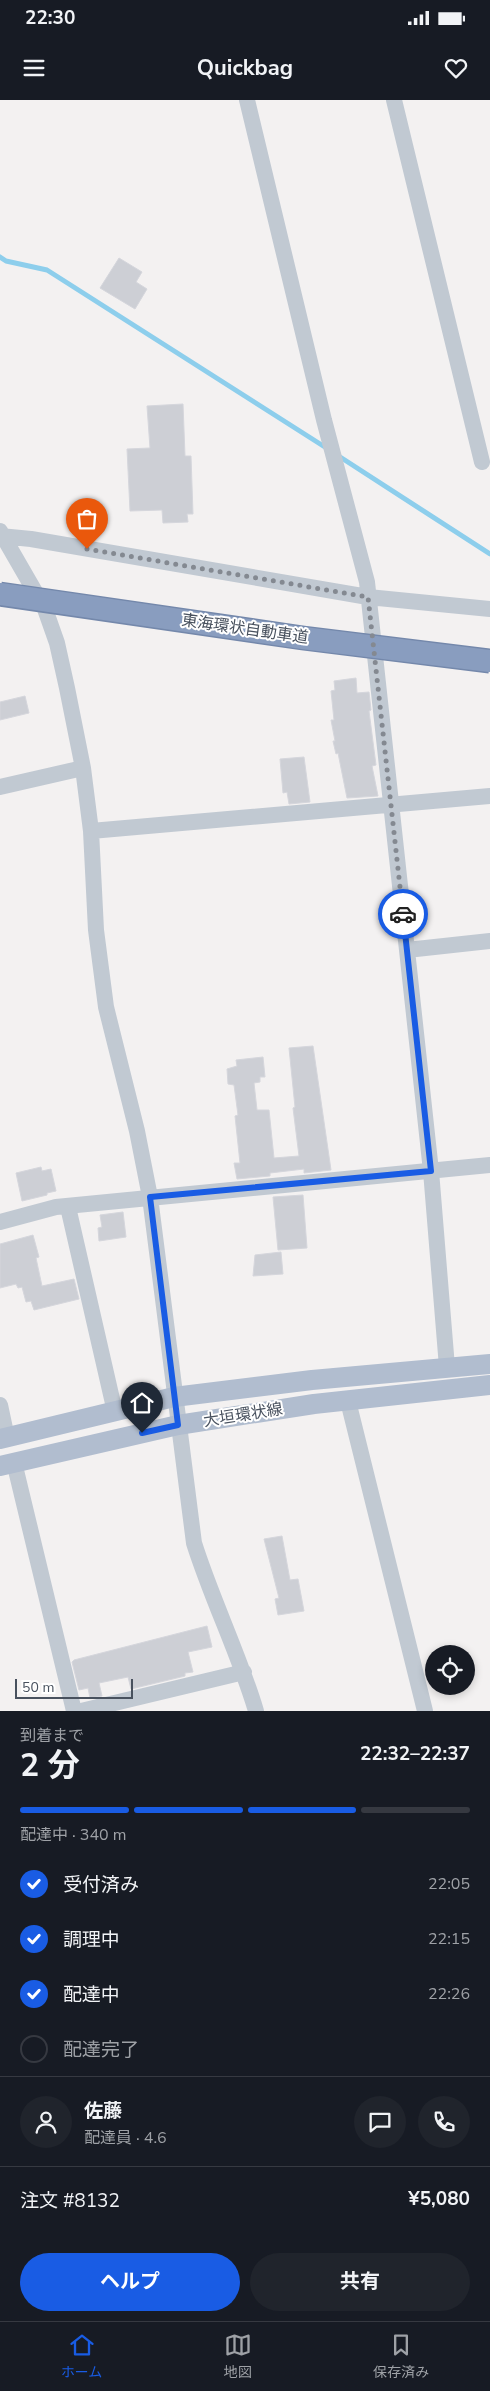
<!DOCTYPE html>
<html lang="ja">
<head>
<meta charset="utf-8">
<style>
  :root { --surface:#171b24; --page:#20242c; --text:#f1f3f6; --muted:#9ea1a6; --line:#363941; --accent:#195ce4 }
  body { margin:0; font-family:"Nunito Sans","Noto Sans JP",sans-serif; background:var(--page); color:var(--text); height:100vh; display:flex; flex-direction:column; font-size:19px; white-space:nowrap }
  * { box-sizing:border-box; margin:0 }
  p { font-size:16px; color:var(--muted) }
  .icon { flex:none; width:28px; height:28px; fill:none; stroke:currentColor; stroke-width:2; stroke-linecap:round; stroke-linejoin:round }
  .map { position:relative; height:1611px; overflow:hidden }
  .sheet { display:flex; flex-direction:column; background:var(--surface); flex:1 }
  .sheet>* { flex:none }
  .controls { position:absolute; left:425px; top:1545px; display:grid; gap:10px }
  .controls a { display:grid; place-items:center; width:50px; height:50px; border-radius:50%; background:var(--surface); box-shadow:0 2px 8px #0003; font-size:25px }
  .scale { position:absolute; left:15px; bottom:12px; width:118px; box-sizing:border-box; padding-left:5px; border:2px solid #48515e; border-top:0; font-size:14px; line-height:18px; white-space:nowrap; color:#48515e; -webkit-text-stroke:4px #fff; paint-order:stroke }
  .pin { position:absolute; display:grid; place-items:center; width:42px; height:42px; color:#fff; margin:-51px -21px; border-radius:50% 50% 50% 0; rotate:-45deg; box-shadow:0 0 5px #0007 }
  .pin .icon { rotate:45deg }
  .courier { position:absolute; display:grid; place-items:center; width:50px; height:50px; margin:-25px; border:4px solid #195ce4; border-radius:50%; background:#fff; color:#222; box-shadow:0 1px 6px #0007 }
  .overview em { font-style:normal; font-weight:700 }
  .overview div { display:flex; flex-direction:column-reverse }
  .overview { display:flex; align-items:center; justify-content:space-between; height:85px; padding:0 20px }
  h1 { font-size:32px; font-weight:700; line-height:38px }
  .bar { display:grid; grid-template-columns:repeat(4,1fr); gap:8px 5px; align-content:center; height:60px; padding:0 20px }
  .bar i { height:6px; border-radius:4px; background:var(--line) }
  .bar .current { background:var(--accent) }
  .bar p { grid-column:span 4 }
  .line { display:flex; align-items:center; gap:12px; padding:0 20px; border-top:1px solid var(--line) }
  .line div { flex:1 }
  .round { display:grid; place-items:center; flex:none; width:52px; height:52px; border-radius:26px; background:var(--page) }
  ol { padding:0 20px; list-style:none }
  li { display:flex; align-items:center; gap:15px; height:55px }
  li p { margin-inline-start:auto }
  li .icon { padding:5px; border-radius:50%; background:var(--accent); color:#fff; stroke-width:4 }
  li:last-child { color:var(--muted) }
  li i { width:28px; height:28px; border:2px solid var(--line); border-radius:50% }
  .action { display:flex; gap:10px; margin-top:auto; padding:10px 20px }
  .action a { flex:1; height:58px; border-radius:30px; background:var(--accent); color:#fff; font-size:20px; font-weight:700; line-height:58px; text-align:center }
  .action a+a { background:var(--page); color:var(--text) }
  .status { display:flex; justify-content:space-between; align-items:center; height:35px; padding:0 25px; background:var(--surface); direction:ltr }
  .status svg { height:14px; fill:currentColor }
  header { display:flex; justify-content:space-between; align-items:center; height:65px; padding:0 20px; background:var(--surface); font-size:22px; font-weight:700 }
  .menu { display:flex; justify-content:space-around; align-items:center; height:70px; border-top:1px solid var(--line); background:var(--surface); font-size:14px; color:var(--muted) }
  .menu a { display:grid; justify-items:center; gap:2px }
  .menu .current { color:var(--accent) }
  .map>svg:first-child { display:block }
  .lines { fill:none; stroke-linecap:round; stroke-linejoin:round }
  .stream { stroke:#8dceec; stroke-width:5 }
  .building { fill:#cdcfd5; stroke:#d5d6dc }
  .minor { stroke:#c1c9d2; stroke-width:16 }
  .major { stroke:#b1bdcf; stroke-width:20 }
  .highway-bridge-casing { stroke:#7488ab; stroke-width:25; stroke-linecap:butt }
  .highway-bridge { stroke:#899dbf; stroke-width:22 }
  .done { stroke:#848991; stroke-width:5; stroke-dasharray:0 9 }
  .route { stroke:#195ce4; stroke-width:6 }
  .labels { text-anchor:middle; dominant-baseline:central; stroke-width:4; stroke-linejoin:round; paint-order:stroke }
  .street-label { font-size:16px; fill:#48515e; stroke:#fff }
</style>
</head>
<body>
<div class="status"><b>22:30</b><svg viewBox="0 0 49 12"><path d="M0 12V9h3v3zM5 12V6h3v6zM10 12V3h3v9zM15 12V0h3v12zM26 1h20v11H26zM47 4h2v5h-2z"/></svg></div>
<header><svg class="icon" aria-label="menu" viewBox="0 0 24 24"><path d="M4 6h16M4 12h16M4 18h16"/></svg>Quickbag<svg class="icon" aria-label="heart" viewBox="0 0 24 24"><path d="M12 20l-8-8c-3-5 5-10 8-4 3-6 11-1 8 4z"/></svg></header>
<div class="map">
<svg width="490" height="1611" viewBox="0 0 490 1611">
  <rect width="100%" height="100%" fill="#f3f1f1"/>
  <g class="lines">
    <path class="stream" d="M0 157 6 161 47 170 328 349
      M337 355 490 454"/>
  </g>
  <path class="building" d="M119 158 142 172 136 182 147 189 135 209 100 188Z
    M183 304 185 356H191L193 414H187L188 422 163 423 162 410 130 411 127 349 150 348 147 306Z
    M356 578 357 593 369 592 371 610 369 611 376 665 372 666 378 696 347 698 338 653 336 654 333 641H335L331 620H334L331 591 335 590 334 581Z
    M25 596 29 613 0 620V602Z
    M304 657 310 702 289 704 287 692 283 693 280 659Z
    M313 946 331 1070 304 1073V1069L270 1073V1076L237 1079 234 1063H240L235 1016 238 1015 234 985 228 984 227 969 237 966 236 960 263 957 265 977H260V982L254 983 257 1010H269L274 1058 299 1056 293 1008 295 1007 289 948Z
    M41 1067 42 1071 51 1069 56 1091 47 1093V1095L22 1101 16 1073Z
    M303 1095 307 1148 278 1150 273 1097Z
    M123 1112 126 1137 99 1141 98 1128 102 1127 100 1115Z
    M33 1135 39 1157 36 1158 42 1186 74 1179 79 1199 34 1210 31 1201 26 1202 22 1187 18 1188 16 1184 0 1188V1144Z
    M281 1152 283 1174 253 1176 255 1155Z
    M282 1436 290 1480 298 1479 304 1511 278 1515 275 1499 279 1498 264 1439Z
    M207 1526 212 1547 188 1552 193 1572 185 1573V1576L131 1589 128 1577 99 1583 102 1596 90 1598 88 1588 79 1590 72 1562 74 1560Z"/>
  <g class="lines">
    <path class="minor" d="M247 0 324 320 367 482 431 1071 447 1267
      M394 0 482 362
      M0 431 45 509 57 543 67 588 83 668 91 731 96 830 106 907 137 1031 150 1097 194 1443C212 1500 239 1554 256 1611
      M0 436 31 439 368 497 490 509
      M0 687 83 668
      M91 731 490 696
      M407 850 490 841
      M68 1107 115 1312
      M0 1122 56 1107 490 1065
      M348 1301 425 1611
      M0 1305 7 1338
      M14 1362 74 1611
      M81 1611 244 1572"/>
    <path class="major" d="M0 1339 174 1297 312 1280 490 1264
      M0 1366 178 1325 314 1304 490 1285"/>
    <defs>
      <path id="highway-bridge" d="M0 494 303 538 490 561"/>
    </defs>
    <use href="#highway-bridge" class="highway-bridge-casing"/>
    <use href="#highway-bridge" class="highway-bridge"/>
  </g>
  <g class="lines">
    <path class="done" d="M87 449 368 497 403 814"/>
    <path class="route" d="M142 1333 178 1325 150 1097 431 1071 403 814"/>
  </g>
  <g class="labels">
    <g class="street-label">
      <text transform="translate(245 529) rotate(8)">東海環状自動車道</text>
      <text transform="translate(243 1315) rotate(-9)">大垣環状線</text>
    </g>
  </g>
</svg>
<div class="controls">
<a><svg class="icon" aria-label="locate" viewBox="0 0 24 24"><circle cx="12" cy="12" r="6"/><path d="M12 2v4M12 18v4M2 12h4M18 12h4"/></svg></a>
</div>
<div class="scale">50 m</div>
<div class="pin" style="left:87px;top:449px;background:#ea580c"><svg class="icon" aria-label="bag" viewBox="0 0 24 24"><path d="M5 8h14l-1 12H6zM9 8a3 3 0 0 1 6 0"/></svg></div>
<div class="pin" style="left:142px;top:1333px;background:#1f2937"><svg class="icon" aria-label="home" viewBox="0 0 24 24"><path d="M3 11l9-7 9 7M6 9v11h12V9"/></svg></div>
<div class="courier" style="left:403px;top:814px"><svg class="icon" aria-label="car" viewBox="0 0 24 24"><path d="M5 17H2v-5l4-1 3-4h7l3 4 3 1v5h-3M9 17h6M6 11h13"/><circle cx="7" cy="17" r="2"/><circle cx="17" cy="17" r="2"/></svg></div>
</div>
<section class="sheet">
<div class="overview"><div><h1>2 分</h1><p>到着まで</p></div><em>22:32–22:37</em></div>
<div class="bar"><i class="current"></i><i class="current"></i><i class="current"></i><i></i><p>配達中 · 340 m</p></div>
<ol>
<li><svg class="icon" aria-label="check" viewBox="0 0 24 24"><path d="M5 12l5 5 9-10"/></svg>受付済み<p>22:05</p></li>
<li><svg class="icon" aria-label="check" viewBox="0 0 24 24"><path d="M5 12l5 5 9-10"/></svg>調理中<p>22:15</p></li>
<li><svg class="icon" aria-label="check" viewBox="0 0 24 24"><path d="M5 12l5 5 9-10"/></svg>配達中<p>22:26</p></li>
<li><i></i>配達完了</li>
</ol>
<div class="line" style="height:90px"><a class="round"><svg class="icon" aria-label="person" viewBox="0 0 24 24"><circle cx="12" cy="8" r="4"/><path d="M4 21q1-7 8-7t8 7"/></svg></a><div><b>佐藤</b><p>配達員 · 4.6</p></div><a class="round"><svg class="icon" aria-label="chat" viewBox="0 0 24 24"><path d="M4 5h16v11H9l-5 4z"/></svg></a><a class="round"><svg class="icon" aria-label="phone" viewBox="0 0 24 24"><path d="M5 4h4l2 5-3 2q2 4 5 5l2-3 5 2v4C11 20 4 13 5 4z"/></svg></a></div>
<div class="line" style="height:65px"><div>注文 #8132</div><b>¥5,080</b></div>
<div class="action"><a>ヘルプ</a><a>共有</a></div>
</section>
<nav class="menu">
<a class="current"><svg class="icon" aria-label="home" viewBox="0 0 24 24"><path d="M3 11l9-7 9 7M6 9v11h12V9"/></svg>ホーム</a>
<a><svg class="icon" aria-label="map" viewBox="0 0 24 24"><path d="M3 6l6-2 6 2 6-2v14l-6 2-6-2-6 2zM9 4v14M15 6v14"/></svg>地図</a>
<a><svg class="icon" aria-label="saved" viewBox="0 0 24 24"><path d="M7 4h10v16l-5-4-5 4z"/></svg>保存済み</a>
</nav>
</body>
</html>
